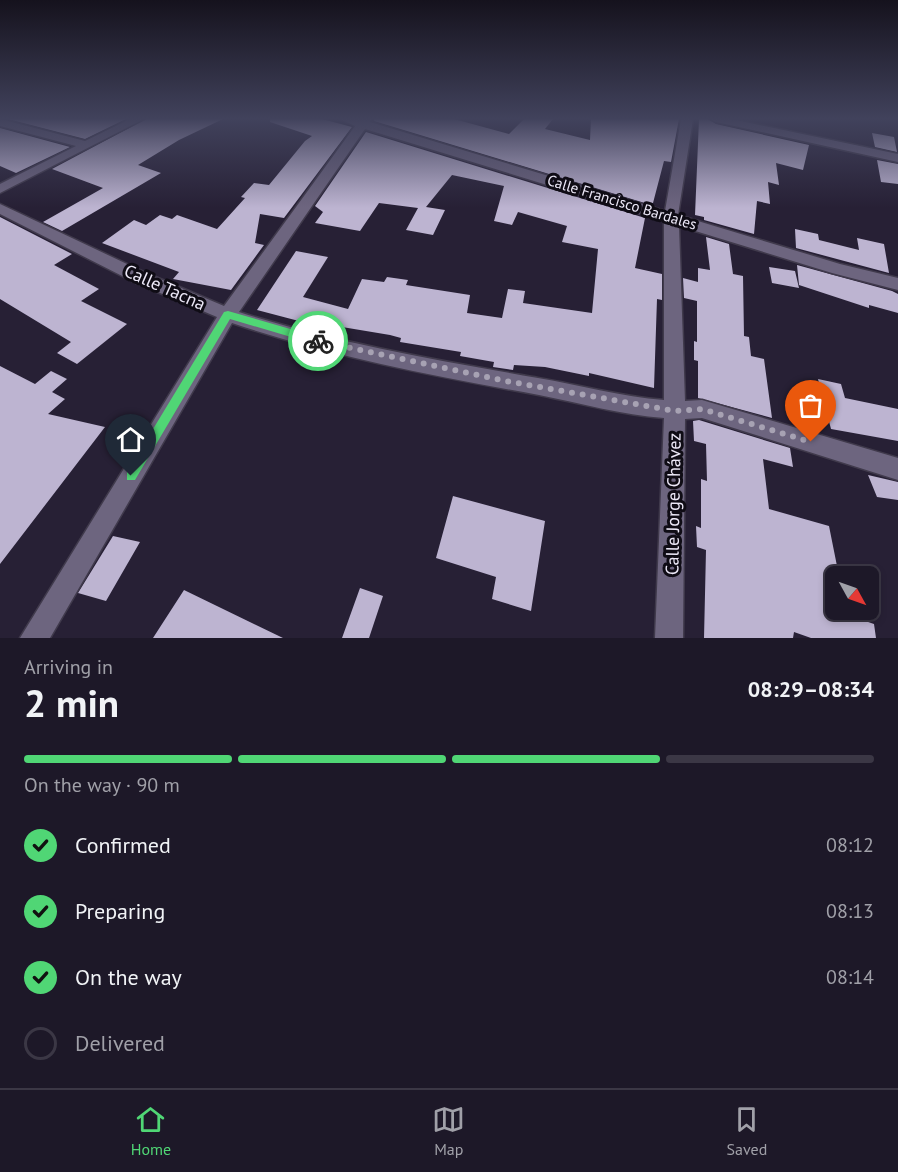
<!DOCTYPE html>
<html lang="en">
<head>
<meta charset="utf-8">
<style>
  :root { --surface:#1d1828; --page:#252130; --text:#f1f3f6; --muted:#a0a0a8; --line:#3b3745; --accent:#50d675 }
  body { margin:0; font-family:"PT Sans",sans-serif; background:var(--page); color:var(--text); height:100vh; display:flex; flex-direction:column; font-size:22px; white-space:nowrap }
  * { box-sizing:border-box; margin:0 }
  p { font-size:20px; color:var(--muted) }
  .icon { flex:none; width:33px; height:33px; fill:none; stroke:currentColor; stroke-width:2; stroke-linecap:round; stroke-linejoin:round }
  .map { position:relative; height:638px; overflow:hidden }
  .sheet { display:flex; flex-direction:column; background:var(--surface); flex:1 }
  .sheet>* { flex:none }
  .needle { width:39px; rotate:130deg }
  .buttons { position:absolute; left:825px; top:566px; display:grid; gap:12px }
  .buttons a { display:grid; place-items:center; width:54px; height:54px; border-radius:9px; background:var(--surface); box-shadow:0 3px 9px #0003,0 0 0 2px var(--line); font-size:30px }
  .pin { position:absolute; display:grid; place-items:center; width:51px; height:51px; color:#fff; margin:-62px -26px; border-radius:50% 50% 50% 0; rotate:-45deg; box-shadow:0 0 6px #0007 }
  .pin .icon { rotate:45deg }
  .courier { position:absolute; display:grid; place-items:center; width:60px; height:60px; margin:-30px; border:4px solid #50d675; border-radius:50%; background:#fff; color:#222; box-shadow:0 2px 8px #0007 }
  .headline em { font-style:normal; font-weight:700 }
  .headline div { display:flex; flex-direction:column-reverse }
  .headline { display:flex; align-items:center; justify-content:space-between; height:102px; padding:0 24px }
  h1 { font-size:39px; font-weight:700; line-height:45px }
  .bar { display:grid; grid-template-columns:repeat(4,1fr); gap:9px 6px; align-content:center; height:72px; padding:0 24px }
  .bar i { height:8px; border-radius:4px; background:var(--line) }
  .bar .on { background:var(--accent) }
  .bar p { grid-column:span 4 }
  ol { padding:0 24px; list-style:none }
  li { display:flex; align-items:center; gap:18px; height:66px }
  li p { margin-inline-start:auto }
  li .icon { padding:6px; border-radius:50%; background:var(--accent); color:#111; stroke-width:4 }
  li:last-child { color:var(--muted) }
  li i { width:33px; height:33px; border:3px solid var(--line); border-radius:50% }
  .menu { display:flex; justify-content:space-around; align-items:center; height:84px; border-top:2px solid var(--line); background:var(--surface); font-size:16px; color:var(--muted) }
  .menu a { display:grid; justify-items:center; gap:3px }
  .menu .on { color:var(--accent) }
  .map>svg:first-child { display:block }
  .building { fill:#bdb4d1 }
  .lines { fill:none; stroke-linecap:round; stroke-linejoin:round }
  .minor-casing { stroke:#403a4c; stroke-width:3 }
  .minor { fill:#6d657f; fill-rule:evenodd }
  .route { fill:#50d675 }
  .done { stroke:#a7a2b3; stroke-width:6; stroke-dasharray:0 10.8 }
  .labels { text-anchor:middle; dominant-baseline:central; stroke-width:6; stroke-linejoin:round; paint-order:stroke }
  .far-street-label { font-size:15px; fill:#ece8f7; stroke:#0f0c15 }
  .street-label { font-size:18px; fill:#ece8f7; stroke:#0f0c15 }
</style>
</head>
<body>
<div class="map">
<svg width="898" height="638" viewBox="0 0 898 638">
  <rect width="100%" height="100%" fill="#272035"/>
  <path class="building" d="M8 119H126L85 139Z
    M146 119H223L179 140 138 165 161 173 62 231 43 222 103 188 52 169Z
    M270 119H322L352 127 284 218 260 214 255 243 264 245 231 290 173 279 179 272 102 243 134 220 146 225 160 215 172 219 177 215 217 229 245 198 241 197 254 183 269 185 305 141 312 136 270 122Z
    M374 119H454L509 134 524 119H553L545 129 590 140 591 119H679L671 162 664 161 653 203 648 204 374 121Z
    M699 119H708L716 124 809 145 803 170 776 163 779 185 768 182 770 204 757 201 754 234 704 220V217L695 215Z
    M0 128 70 147 16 173 0 166Z
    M366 132 645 218 635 268 662 274V300L657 299 654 388 589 373V376L545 367 514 365 513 370 493 367 494 362 460 356 461 352 400 342 401 338 390 335 336 326 333 330 257 310 296 251 328 257 303 297 348 309 362 279 384 282 387 277 408 280 406 285 470 295 467 313 502 318 508 289 525 291 523 303 592 313 598 249 562 242 567 226 518 212 512 225 494 221 504 186 452 175 426 207 445 210 433 235 406 230 418 208 379 203 360 231 315 223 323 212 315 206Z
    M872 133 894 137 897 152 875 147Z
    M877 160 898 164V184L881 182Z
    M0 217 72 254 54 265 99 289 81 301 127 324 77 364 57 353 71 342 0 299Z
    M795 229 818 234 819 240 859 250 857 238 884 244 889 273 796 248Z
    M706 237 729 244 733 274 743 276 744 336 749 337 751 356 764 359 772 418 698 398V361L694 360V341L697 342V301L684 298 683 278 698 282V268L710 270Z
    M797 265 892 291 898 294V313L869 305V308L799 285Z
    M769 267 795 271 799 288 772 283Z
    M0 366 35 384 51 371 67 379 52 392 65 399 48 414 105 427 0 564Z
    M818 379 841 384 845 398 898 409V441L831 429Z
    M699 420 790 448 793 467 763 459 769 509 829 526 839 576H836V611L874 624 876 638H811L794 632 793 638H704L706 550 697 547 696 526 701 528V479L707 481 706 444 694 441 693 421Z
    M868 475 898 482V500L877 497Z
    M453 496 545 521 531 611 492 599 496 577 436 558Z
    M113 536 140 542 106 601 78 593Z
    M360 588 383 596 369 638H342Z
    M184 590 283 638H153Z"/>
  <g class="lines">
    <defs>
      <path id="minor" d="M0 119 85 141 130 119H144L0 193V184L76 146 0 126Z
        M340 119H372L370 122 665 211 681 119H693L678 215 840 264 898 278V290L832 273 679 226 685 401 702 400 898 458V480L702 418 685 419 683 638H655L664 418C622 415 580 403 539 395 435 376 332 357 232 323L50 638H20L217 317 134 282 0 214V204L146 273 224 306 355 126ZM365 129 664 221V400C622 397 580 385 538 378 437 360 337 343 239 312Z
        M710 119H731L898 154V162L716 122Z"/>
    </defs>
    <use href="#minor" class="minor-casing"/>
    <use href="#minor" class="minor"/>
  </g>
  <linearGradient id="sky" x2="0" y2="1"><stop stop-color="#15121d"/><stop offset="0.57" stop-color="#41425c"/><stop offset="1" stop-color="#41425c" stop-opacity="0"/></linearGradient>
  <rect width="898" height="208" fill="url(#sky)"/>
  <path class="route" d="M228 311 318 337 323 341 318 345 230 319 135 480H127V472L224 312Z"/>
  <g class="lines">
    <path class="done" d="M318 341 506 381 675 411 702 409 811 442"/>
  </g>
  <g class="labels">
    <g class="far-street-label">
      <text transform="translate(622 202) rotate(17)">Calle Francisco Bardales</text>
    </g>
    <g class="street-label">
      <text transform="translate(165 287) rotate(24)">Calle Tacna</text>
      <text transform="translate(673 504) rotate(-89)">Calle Jorge Chávez</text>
    </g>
  </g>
</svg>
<div class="buttons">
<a><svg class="needle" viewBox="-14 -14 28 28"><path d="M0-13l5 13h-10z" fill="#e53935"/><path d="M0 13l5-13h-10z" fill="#a0a0a8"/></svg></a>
</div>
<div class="pin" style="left:811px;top:442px;background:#ea580c"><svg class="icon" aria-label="bag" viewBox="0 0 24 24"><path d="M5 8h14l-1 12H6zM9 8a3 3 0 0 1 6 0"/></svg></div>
<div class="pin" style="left:131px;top:476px;background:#1f2937"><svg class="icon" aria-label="home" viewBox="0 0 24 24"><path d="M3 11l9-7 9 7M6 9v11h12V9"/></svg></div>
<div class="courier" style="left:318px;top:341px"><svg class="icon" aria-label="bike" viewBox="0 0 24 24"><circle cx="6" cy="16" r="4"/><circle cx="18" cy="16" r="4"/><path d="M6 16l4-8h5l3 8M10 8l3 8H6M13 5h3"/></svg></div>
</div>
<section class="sheet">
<div class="headline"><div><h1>2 min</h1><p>Arriving in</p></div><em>08:29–08:34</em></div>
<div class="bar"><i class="on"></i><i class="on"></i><i class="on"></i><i></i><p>On the way · 90 m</p></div>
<ol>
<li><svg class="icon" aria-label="check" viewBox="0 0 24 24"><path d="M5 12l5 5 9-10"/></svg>Confirmed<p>08:12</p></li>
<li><svg class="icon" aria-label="check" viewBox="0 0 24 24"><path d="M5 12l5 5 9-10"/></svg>Preparing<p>08:13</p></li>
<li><svg class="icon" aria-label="check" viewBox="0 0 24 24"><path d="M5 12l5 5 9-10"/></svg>On the way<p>08:14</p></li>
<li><i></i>Delivered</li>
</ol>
</section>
<nav class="menu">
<a class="on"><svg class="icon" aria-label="home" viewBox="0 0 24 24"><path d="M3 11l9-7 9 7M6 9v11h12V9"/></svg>Home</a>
<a><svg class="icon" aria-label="map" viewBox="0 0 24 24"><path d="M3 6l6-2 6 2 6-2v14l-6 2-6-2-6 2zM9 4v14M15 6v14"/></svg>Map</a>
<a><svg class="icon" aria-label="saved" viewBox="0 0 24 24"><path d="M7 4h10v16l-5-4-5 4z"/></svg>Saved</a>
</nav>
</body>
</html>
